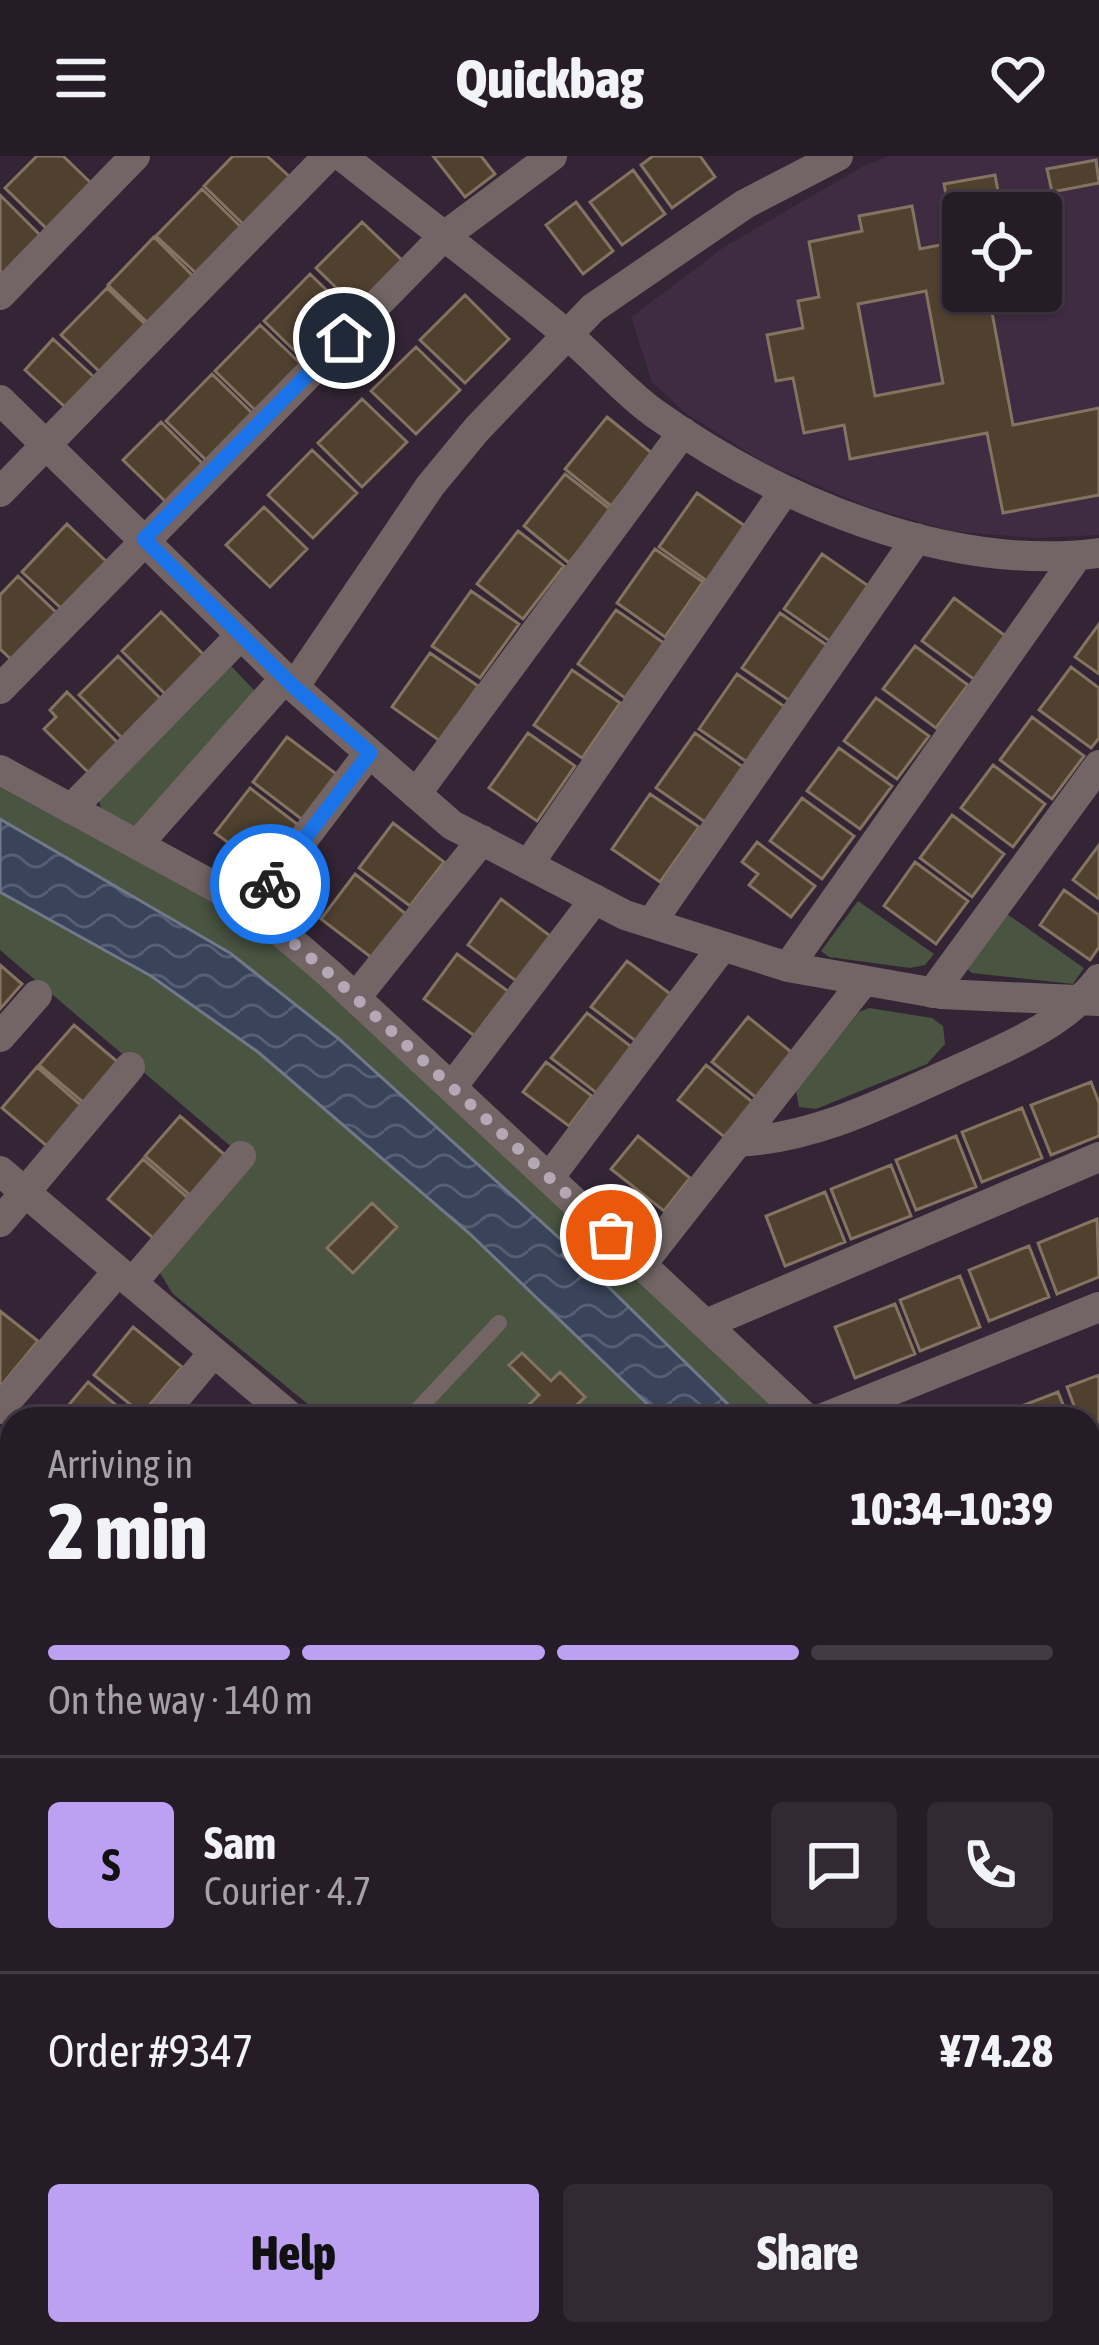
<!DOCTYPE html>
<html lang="en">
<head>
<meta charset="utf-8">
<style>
  :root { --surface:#261c28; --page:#322934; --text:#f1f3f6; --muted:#a4a1a8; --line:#423a45; --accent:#bca0f2 }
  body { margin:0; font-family:"Asap Condensed",sans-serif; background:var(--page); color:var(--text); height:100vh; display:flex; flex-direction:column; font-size:45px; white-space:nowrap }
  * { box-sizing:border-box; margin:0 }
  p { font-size:39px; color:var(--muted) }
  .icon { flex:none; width:66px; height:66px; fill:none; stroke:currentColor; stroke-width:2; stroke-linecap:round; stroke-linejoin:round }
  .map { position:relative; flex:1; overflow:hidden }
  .sheet { position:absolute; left:0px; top:1251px; width:1101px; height:939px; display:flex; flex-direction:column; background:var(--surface); border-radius:36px 36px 0 0; box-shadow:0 3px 9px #0004,0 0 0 3px var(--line) }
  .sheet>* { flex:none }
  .tools { position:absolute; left:942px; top:36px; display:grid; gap:24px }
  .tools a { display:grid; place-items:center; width:120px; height:120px; border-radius:12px; background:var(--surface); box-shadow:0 3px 9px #0004,0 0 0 3px var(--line); font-size:60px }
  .pin { position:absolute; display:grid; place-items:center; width:102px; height:102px; color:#fff; margin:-51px; border:6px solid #fff; border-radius:50%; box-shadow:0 3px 12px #0007 }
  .courier { position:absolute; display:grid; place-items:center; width:120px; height:120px; margin:-60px; border:9px solid #1a73e8; border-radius:50%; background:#fff; color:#222; box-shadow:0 3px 15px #0007 }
  .overview em { font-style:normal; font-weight:800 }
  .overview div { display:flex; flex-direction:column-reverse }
  .overview { display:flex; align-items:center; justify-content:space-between; height:204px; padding:0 48px }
  h1 { font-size:78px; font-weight:800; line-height:90px }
  .bar { display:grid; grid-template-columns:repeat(4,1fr); gap:18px 12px; align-content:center; height:144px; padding:0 48px }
  .bar i { height:15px; border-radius:9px; background:var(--line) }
  .bar .on { background:var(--accent) }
  .bar p { grid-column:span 4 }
  .line { display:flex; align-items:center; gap:30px; padding:0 48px; border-top:3px solid var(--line) }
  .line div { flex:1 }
  .round { display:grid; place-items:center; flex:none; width:126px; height:126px; border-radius:12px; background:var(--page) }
  .action { display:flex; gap:24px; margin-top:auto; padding:24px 48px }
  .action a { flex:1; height:138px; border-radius:12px; background:var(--accent); color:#111; font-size:48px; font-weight:800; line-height:138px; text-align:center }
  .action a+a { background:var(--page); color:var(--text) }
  header { display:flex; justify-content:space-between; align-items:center; height:156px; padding:0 48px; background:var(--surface); font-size:54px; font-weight:800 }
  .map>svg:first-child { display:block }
  .built { fill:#3f2c42; fill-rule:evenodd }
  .garden { fill:#495441 }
  .water { fill:url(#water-waves); stroke:#73778a; stroke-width:3 }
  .building { fill:#50412f; stroke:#847360; stroke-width:3; fill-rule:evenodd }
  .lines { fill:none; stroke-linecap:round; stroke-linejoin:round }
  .lane { stroke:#736565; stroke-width:16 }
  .street { stroke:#736565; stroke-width:30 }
  .secondary { stroke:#9c8685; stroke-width:30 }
  .done { stroke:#b4a8b5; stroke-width:12; stroke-dasharray:0 21.6 }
  .route { stroke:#1a73e8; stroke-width:15 }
</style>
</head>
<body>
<header><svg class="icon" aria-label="menu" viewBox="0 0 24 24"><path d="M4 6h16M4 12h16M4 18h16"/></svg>Quickbag<svg class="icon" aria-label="heart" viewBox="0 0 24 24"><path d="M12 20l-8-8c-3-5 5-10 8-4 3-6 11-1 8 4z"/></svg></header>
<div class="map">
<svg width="1099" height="2189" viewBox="0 0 1099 2189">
  <defs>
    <pattern id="water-waves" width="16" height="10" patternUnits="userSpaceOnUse" patternTransform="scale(3)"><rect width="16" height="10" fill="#39445a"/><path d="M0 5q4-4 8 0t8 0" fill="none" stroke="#565f73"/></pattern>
  </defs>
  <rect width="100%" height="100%" fill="#332535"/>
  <path class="built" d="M888 0H1099V379L1034 382 951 375 868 351 767 308 687 258 652 226 631 161 724 91 862 11ZM963 57H1041V135H963Z
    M12 1865V2178H653L655 2189H0V1867Z"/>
  <path class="garden" d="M231 510 254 534 253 542 137 669 127 671 101 654 99 643Z
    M0 631 258 771 771 1244 772 1257 765 1263H743L584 1106 576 1112 562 1098 568 1089 339 883 230 797 0 663Z
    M0 736 151 820 259 896 469 1077 663 1263H326L172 1137 159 1115 248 1005 0 794Z
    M858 745 934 798 925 809 910 812 829 801 821 795Z
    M1007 758 1084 812 1073 828 972 817 966 812Z
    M869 852 932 862 943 870 945 888 927 908 816 953 799 951 796 934 859 856Z"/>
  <path class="water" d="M0 663 230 797 339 883 568 1090 562 1099 576 1112 583 1106 743 1263H663L469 1077 258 896 151 820 0 736Z"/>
  <path class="building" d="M37 0H63L92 28 48 74 5 32Z
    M233 0H267L291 22 244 69 204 30Z
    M433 0H481L495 18 465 41Z
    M653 0H700L715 21 672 52 641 9Z
    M1096 4 1099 27 1052 36 1047 13Z
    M633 14 665 58 622 89 590 46Z
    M995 19 1002 57H963V135H988L1013 269 1099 252V339L1003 357 987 277 850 303 844 269 804 277 793 222 776 225 767 179 803 172 798 145 819 141 809 86 862 75 859 60 912 50 920 93 955 86 944 28ZM926 135 943 227 875 240 858 148Z
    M202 33 242 72 197 118 156 80Z
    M0 39 42 81 4 119 0 115Z
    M576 46 613 95 583 118 546 69Z
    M362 66 403 105 357 152 316 112Z
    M154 81 194 121 149 168 108 129Z
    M310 118 350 157 304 204 264 165Z
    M107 132 148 171 102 218 61 179Z
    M465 139 509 183 465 227 420 184Z
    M260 169 301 208 255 254 215 215Z
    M53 183 95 222 66 252 25 214Z
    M416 191 460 234 416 278 371 235Z
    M212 218 252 257 207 305 166 265Z
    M362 243 407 286 362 331 318 287Z
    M607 261 653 298 611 350 565 313Z
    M161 266 204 309 167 347 123 304Z
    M312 294 357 337 313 382 268 339Z
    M565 318 611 354 569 407 524 370Z
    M697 337 745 370 707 425 659 391Z
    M264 351 307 393 270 431 226 389Z
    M67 368 109 408 64 455 22 416Z
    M518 375 564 410 523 463 477 428Z
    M655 393 703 426 665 481 617 447Z
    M822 398 870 431 831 486 784 453Z
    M18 420 60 460 15 507 0 493V439Z
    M471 435 519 468 480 522 432 490Z
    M954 442 1007 481 975 524 922 485Z
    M616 454 664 487 625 542 578 508Z
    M161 456 206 501 167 540 122 495Z
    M780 457 828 490 790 545 742 512Z
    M1099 468V518L1075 501Z
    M915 490 968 529 936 572 883 533Z
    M430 497 478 530 440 585 392 551Z
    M118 500 163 545 124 584 79 539Z
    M1071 511 1099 532V582L1091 592 1039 554Z
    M572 514 620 547 582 602 534 569Z
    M737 518 785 551 747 606 699 573Z
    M67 536 119 588 89 617 44 573 56 561 50 554Z
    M876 542 929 580 897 623 844 585Z
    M1032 561 1084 600 1052 643 1000 604Z
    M528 577 575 610 537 665 489 632Z
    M695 577 743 611 705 666 656 632Z
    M287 581 339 620 304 665 253 626Z
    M839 592 892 630 860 673 807 635Z
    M993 609 1045 648 1013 691 961 652Z
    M250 632 301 671 267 715 215 677Z
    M650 638 699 671 660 726 612 693Z
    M802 642 854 680 822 723 770 685Z
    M952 659 1004 698 972 741 920 702Z
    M393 667 444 706 410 750 359 712Z
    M757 686 815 730 791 761 749 729 758 718 742 706Z
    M1099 689V743L1073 724Z
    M915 706 968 745 936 788 884 750Z
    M355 718 406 758 372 802 321 763Z
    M1064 734 1099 759V791L1090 804 1040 769Z
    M501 743 553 782 519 827 468 789Z
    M457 798 509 836 476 881 424 843Z
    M627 805 673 840 637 886 591 851Z
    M0 809 22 828 0 853Z
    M587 857 633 892 598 938 551 902Z
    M748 861 795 899 759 944 712 906Z
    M74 869 120 908 85 948 39 909Z
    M546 906 592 940 569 970 523 936Z
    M706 909 755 948 727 983 678 944Z
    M37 911 83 951 48 991 2 952Z
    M1091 926 1099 947V980L1051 999 1031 949Z
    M1022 952 1042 1002 982 1026 962 976Z
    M180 960 226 1000 191 1040 145 1000Z
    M638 980 690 1022 664 1055 611 1013Z
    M956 980 976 1031 916 1054 896 1004Z
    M143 1003 188 1042 153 1082 108 1043Z
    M891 1009 911 1060 851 1083 831 1033Z
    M825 1036 845 1086 785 1110 766 1060Z
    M372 1047 397 1071 353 1117 327 1092Z
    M1097 1063 1099 1121 1057 1138 1038 1087Z
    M1029 1090 1049 1141 989 1165 969 1114Z
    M960 1120 980 1171 920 1195 900 1144Z
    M895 1148 915 1198 855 1222 835 1171Z
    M0 1155 38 1185 0 1231Z
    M133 1171 182 1211 142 1258 94 1219Z
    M522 1197 551 1225 560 1216 585 1241 562 1263H514L539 1239 509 1209Z
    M1099 1219V1277L1089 1281V1263H1079L1067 1231Z
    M88 1226 133 1263H57Z
    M1058 1236 1069 1263H1000L998 1259Z
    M0 1350 12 1360V1410L0 1425Z
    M12 2062V2178H366L368 2189H0V2065Z
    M561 2178H636L638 2189H563Z"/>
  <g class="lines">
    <path class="lane" d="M409 1263 499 1167
      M0 1978 12 1975
      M641 2178 643 2189"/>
    <path class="street" d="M342 0C416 59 492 116 565 177 596 202 622 234 654 257 775 343 946 417 1099 397
      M0 139 135 0
      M0 244 294 531 452 669 625 759 788 811 941 838 1099 845
      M0 336 328 0
      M294 531 430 330 477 273 593 152 745 48 838 0
      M0 533 443 81 552 0
      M0 614 252 751 331 819 807 1263
      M416 638 683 276
      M71 653 241 479
      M138 688 285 522
      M528 709 785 334
      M252 751 369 597
      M651 767 917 382
      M788 811 1077 400
      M932 837 1099 609
      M356 841 482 684
      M0 881 37 839
      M452 931 595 743
      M737 986C815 982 881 948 950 917 1004 892 1062 871 1099 823
      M0 1015 293 1263
      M549 1022 723 790
      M0 1066 130 911
      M642 1108 863 826
      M132 1127 241 1000
      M706 1168 1099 1001
      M0 1253 118 1115
      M158 1263 214 1196
      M821 1263 1099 1151
      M1089 1303 1099 1298
      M0 1451 12 1437
      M0 1580 12 1578"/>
    <path class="secondary" d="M1089 1532 1099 1530
      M1089 1579 1099 1577
      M0 1738 12 1735
      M0 1789 12 1787"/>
  </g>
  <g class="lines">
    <path class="done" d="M270 728 252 752 331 819 611 1079"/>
    <path class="route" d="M270 728 370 597 294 531 144 383 344 182"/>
  </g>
</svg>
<div class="tools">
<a><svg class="icon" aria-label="locate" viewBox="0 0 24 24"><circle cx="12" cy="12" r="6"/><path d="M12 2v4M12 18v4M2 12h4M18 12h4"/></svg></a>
</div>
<div class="pin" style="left:611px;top:1079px;background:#ea580c"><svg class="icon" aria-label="bag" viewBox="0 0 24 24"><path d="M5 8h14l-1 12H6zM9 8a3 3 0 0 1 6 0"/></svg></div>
<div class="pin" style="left:344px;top:182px;background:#1f2937"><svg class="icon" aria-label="home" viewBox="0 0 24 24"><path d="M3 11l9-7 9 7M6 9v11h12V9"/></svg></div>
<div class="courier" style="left:270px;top:728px"><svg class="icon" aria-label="bike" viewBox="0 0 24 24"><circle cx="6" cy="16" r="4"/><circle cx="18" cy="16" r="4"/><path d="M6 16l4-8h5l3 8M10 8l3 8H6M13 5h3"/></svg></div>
<section class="sheet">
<div class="overview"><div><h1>2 min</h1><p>Arriving in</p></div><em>10:34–10:39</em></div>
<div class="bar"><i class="on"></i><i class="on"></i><i class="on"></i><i></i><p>On the way · 140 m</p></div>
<div class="line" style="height:216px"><b class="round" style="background:var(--accent);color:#111">S</b><div><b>Sam</b><p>Courier · 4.7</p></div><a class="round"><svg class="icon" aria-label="chat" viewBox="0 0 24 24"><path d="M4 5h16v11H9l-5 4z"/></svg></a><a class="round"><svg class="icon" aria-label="phone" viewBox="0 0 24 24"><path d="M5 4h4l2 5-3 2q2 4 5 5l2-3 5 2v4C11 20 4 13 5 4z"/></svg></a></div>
<div class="line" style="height:156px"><div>Order #9347</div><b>¥74.28</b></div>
<div class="action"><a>Help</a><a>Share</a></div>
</section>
</div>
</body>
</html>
